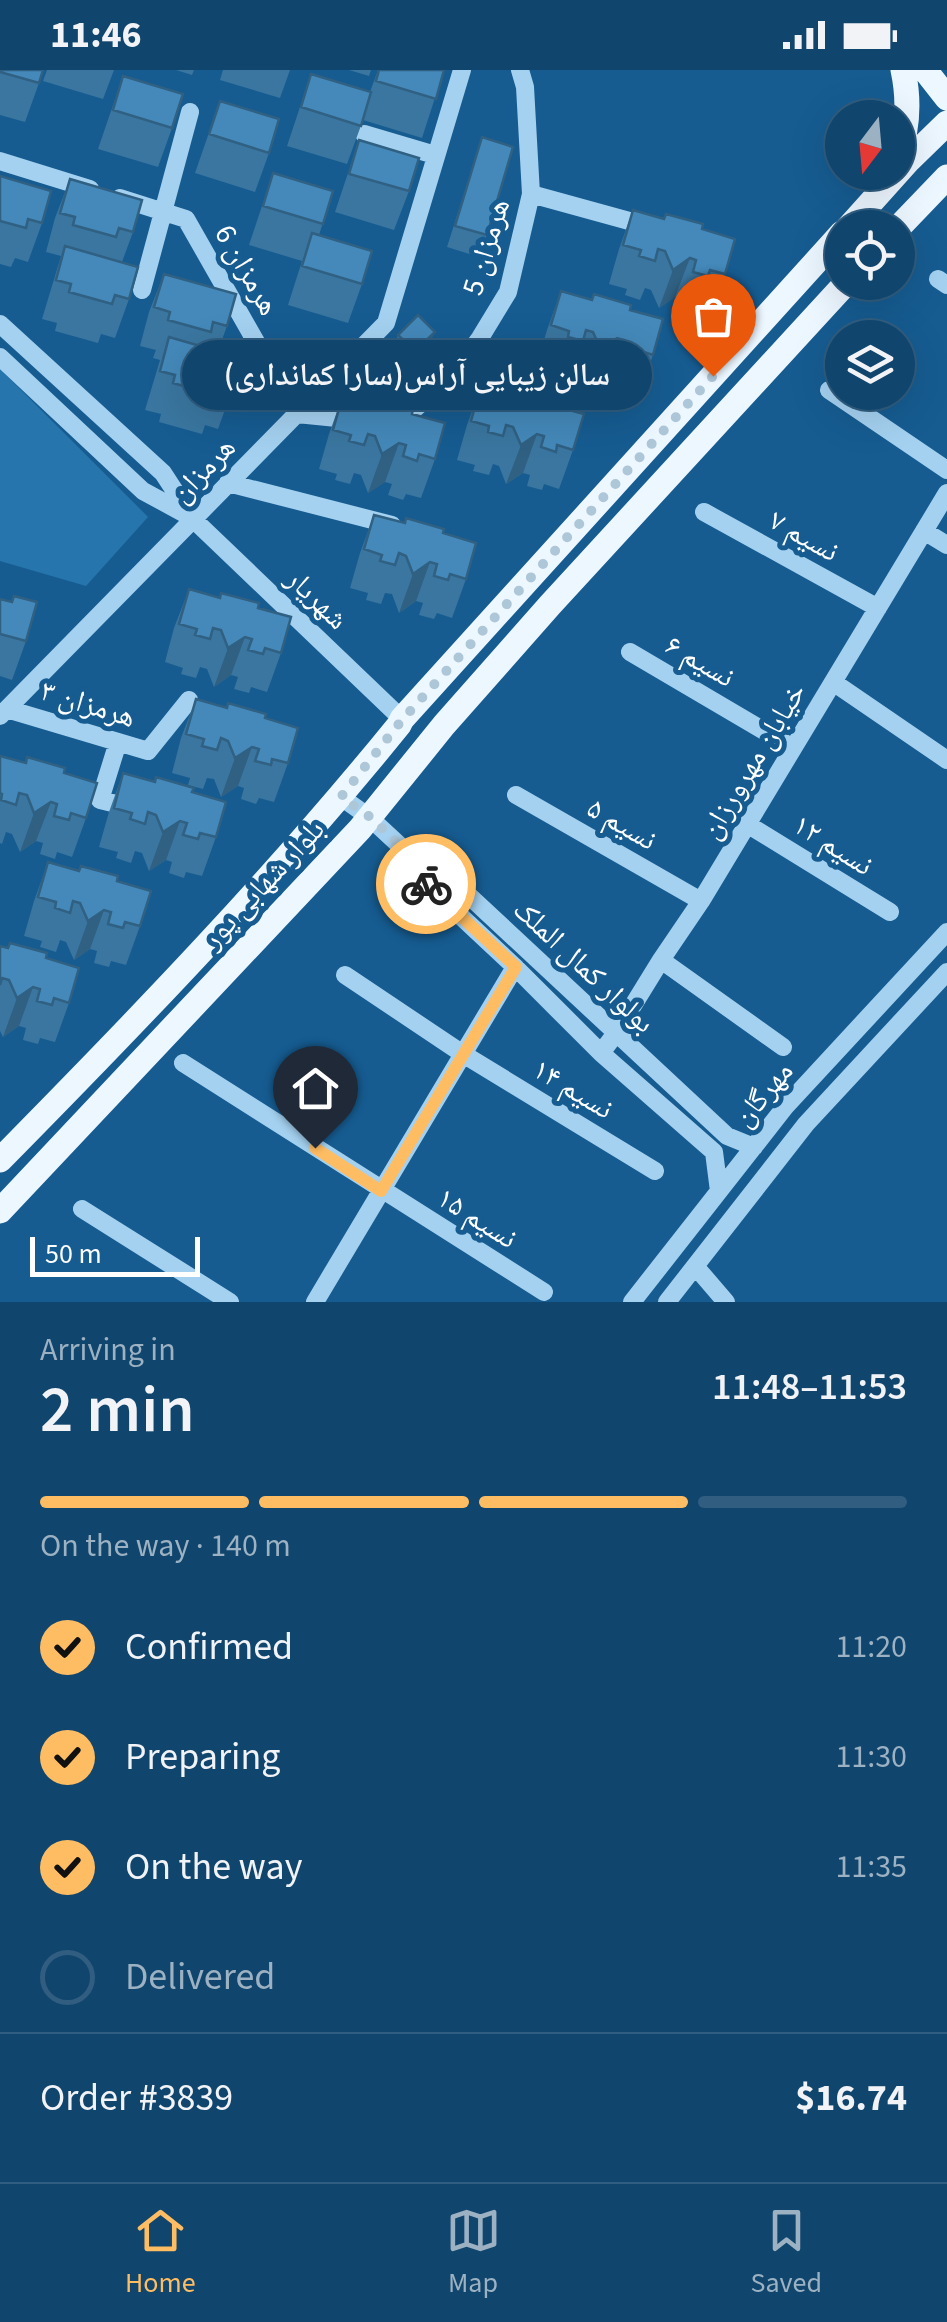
<!DOCTYPE html>
<html lang="en">
<head>
<meta charset="utf-8">
<style>
  :root { --surface:#10456d; --page:#1e4f75; --text:#f1f3f6; --muted:#9cb1c2; --line:#305d80; --accent:#ffbd63 }
  body { margin:0; font-family:"Source Sans 3","Noto Naskh Arabic",sans-serif; background:var(--page); color:var(--text); height:100vh; display:flex; flex-direction:column; font-size:38px; white-space:nowrap }
  * { box-sizing:border-box; margin:0 }
  p { font-size:32px; color:var(--muted) }
  .icon { flex:none; width:55px; height:55px; fill:none; stroke:currentColor; stroke-width:2; stroke-linecap:round; stroke-linejoin:round }
  .map { position:relative; height:1232px; overflow:hidden }
  .panel { display:flex; flex-direction:column; background:var(--surface); flex:1 }
  .panel>* { flex:none }
  .needle { width:65px; rotate:196deg }
  .buttons { position:absolute; left:825px; top:30px; display:grid; gap:20px }
  .buttons a { display:grid; place-items:center; width:90px; height:90px; border-radius:50%; background:var(--surface); box-shadow:0 10px 40px #0002,0 0 0 2px var(--line); font-size:50px }
  .scale { position:absolute; left:30px; bottom:25px; width:170px; box-sizing:border-box; padding-left:10px; border:5px solid #fff; border-top:0; font-size:28px; line-height:35px; white-space:nowrap; color:#fff; -webkit-text-stroke:8px #165c91; paint-order:stroke }
  .pin { position:absolute; display:grid; place-items:center; width:85px; height:85px; color:#fff; margin:-102px -42px; border-radius:50% 50% 50% 0; rotate:-45deg; box-shadow:0 0 10px #0007 }
  .pin .icon { rotate:45deg }
  .courier { position:absolute; display:grid; place-items:center; width:100px; height:100px; margin:-50px; border:8px solid #ffbd63; border-radius:50%; background:#fff; color:#222; box-shadow:0 2px 12px #0007 }
  .bubble { position:absolute; height:70px; border-radius:35px; background:var(--surface); box-shadow:0 10px 40px #0002,0 0 0 2px var(--line); font-size:32px; font-weight:600; line-height:70px; text-align:center }
  .overview em { font-style:normal; font-weight:600 }
  .overview div { display:flex; flex-direction:column-reverse }
  .overview { display:flex; align-items:center; justify-content:space-between; height:170px; padding:0 40px }
  h1 { font-size:65px; font-weight:600; line-height:75px }
  .bar { display:grid; grid-template-columns:repeat(4,1fr); gap:15px 10px; align-content:center; height:120px; padding:0 40px }
  .bar i { height:12px; border-radius:8px; background:var(--line) }
  .bar .active { background:var(--accent) }
  .bar p { grid-column:span 4 }
  .line { display:flex; align-items:center; gap:25px; padding:0 40px; border-top:2px solid var(--line) }
  .line div { flex:1 }
  ol { padding:0 40px; list-style:none }
  li { display:flex; align-items:center; gap:30px; height:110px }
  li p { margin-inline-start:auto }
  li .icon { padding:10px; border-radius:50%; background:var(--accent); color:#111; stroke-width:4 }
  li:last-child { color:var(--muted) }
  li i { width:55px; height:55px; border:5px solid var(--line); border-radius:50% }
  .status { display:flex; justify-content:space-between; align-items:center; height:70px; padding:0 50px; background:var(--surface); direction:ltr }
  .status svg { height:28px; fill:currentColor }
  .tabs { display:flex; justify-content:space-around; align-items:center; height:140px; border-top:2px solid var(--line); background:var(--surface); font-size:28px; color:var(--muted) }
  .tabs a { display:grid; justify-items:center; gap:5px }
  .tabs .active { color:var(--accent) }
  .map>svg:first-child { display:block }
  .green { fill:#2676ad }
  .lines { fill:none; stroke-linecap:round; stroke-linejoin:round }
  .minor { stroke:#a4d1f0; stroke-width:18 }
  .major { stroke:#edf7ff; stroke-width:25 }
  .wall { fill:#3a76a0 }
  .shaded-wall { fill:#306082 }
  .building { fill:#4489ba; stroke:#306082; stroke-width:2.5 }
  .done { stroke:#adc6d8; stroke-width:10; stroke-dasharray:0 18 }
  .route { stroke:#ffbd63; stroke-width:12 }
  .labels { text-anchor:middle; dominant-baseline:central; stroke-width:10; stroke-linejoin:round; paint-order:stroke }
  .street-label { font-size:30px; fill:#fff; stroke:#165c91 }
</style>
</head>
<body>
<div class="status"><b>11:46</b><svg viewBox="0 0 49 12"><path d="M0 12V9h3v3zM5 12V6h3v6zM10 12V3h3v9zM15 12V0h3v12zM26 1h20v11H26zM47 4h2v5h-2z"/></svg></div>
<div class="map">
<svg width="947" height="1232" viewBox="0 0 947 1232">
  <rect width="100%" height="100%" fill="#165c91"/>
  <path class="green" d="M0 299 148 447 86 516 0 491Z"/>
  <g class="lines">
    <path class="minor" d="M364 64 435 85
      M0 91 90 119
      M531 124 651 157
      M120 128 186 149 297 344 357 350
      M938 209 947 215
      M142 220 190 42
      M0 254 163 403 193 449 402 649
      M0 287 143 421 189 446
      M451 308 503 323
      M829 320 947 400
      M393 348 405 347 451 308 480 268 508 222 531 124 525 17 520 0
      M228 413 392 455
      M704 442 878 538
      M924 461 947 475
      M630 582 793 678
      M833 612 947 690
      M7 639 148 681 189 630
      M0 646 386 253 462 0
      M118 672 100 730 133 738
      M516 725 701 831
      M341 727 369 747 410 785 422 810 515 897 601 983 714 1082 719 1121
      M747 754 890 842
      M410 785 436 795 727 1066 754 1077
      M661 890 783 977
      M345 905 463 984 655 1101
      M601 983 616 963 661 890 701 831 947 423
      M183 993 544 1222
      M82 1139 230 1232
      M695 1196 726 1232
      M315 1232 515 897
      M632 1232 785 1037 947 862
      M667 1232 806 1054 947 902"/>
    <path class="major" d="M925 0 947 28
      M898 86C908 59 909 28 903 0
      M848 158 909 90 947 53
      M898 158 947 107
      M0 1090C138 950 275 808 399 655L402 649 842 163
      M0 1141 360 759 444 655 550 535 847 212"/>
  </g>
  <path class="wall" d="M0 0 39 13 25 52 0 45Z
    M47 0H114L103 29 43 11Z
    M176 0H194L192 5Z
    M223 0H290L280 28 220 10Z
    M349 0H371L369 6Z
    M378 0H444L422 68 363 50 347 94 287 76 311 4 370 22Z
    M123 6 172 58 158 97 98 79Z
    M220 31 269 83 255 122 195 103Z
    M482 67 487 165 479 187 447 177Z
    M359 70 409 121 394 160 335 142Z
    M273 103 333 121 319 165 362 214 348 253 288 235 302 191 249 175Z
    M0 106 42 153 28 192 15 188 11 197 0 194Z
    M70 109 133 162 122 192 129 229 115 268 101 264 98 273 55 261 57 253 42 249 61 186 46 182 55 148Z
    M633 140 702 159 725 204 711 243 696 238 694 245 678 241 682 229 675 227 659 238 651 220 645 218 640 230 625 225 627 219 609 214 619 179Z
    M164 204 227 256 218 281 232 320 218 359 205 355 202 364 159 352 161 344 145 340 160 290 153 288 156 280 140 276 149 242Z
    M561 221 630 240 653 285 639 324 624 319 622 325 607 321 610 309 603 307 586 319 579 301 573 299 569 310 553 306 555 299 537 294 547 260Z
    M398 265 429 276 410 296 393 279Z
    M481 316 550 335 573 380 559 419 544 414 542 420 527 416 530 405 523 403 506 414 499 396 493 394 489 405 473 401 475 395 457 390 467 355Z
    M343 325 412 344 435 389 421 428 406 424 403 430 388 425 392 414 385 412 368 423 361 405 354 403 350 414 335 410 337 404 319 399 329 364Z
    M374 445 443 463 466 509 452 548 437 543 434 549 419 545 423 533 416 531 399 543 392 524 385 523 381 534 366 530 368 523 350 518 360 483Z
    M189 519 258 538 281 583 267 622 251 617 249 623 234 619 238 607 231 605 214 617 207 599 200 597 196 608 181 604 183 598 165 592 174 558Z
    M0 529 26 571 12 610 0 606Z
    M196 629 265 648 288 693 274 732 259 728 256 734 241 729 244 718 238 716 221 727 214 709 207 708 203 719 188 715 190 708 172 703 181 668Z
    M0 686 64 703 86 748 72 787 57 782 55 789 40 784 43 773 36 771 20 782 12 764 6 762 2 774 0 773Z
    M123 703 192 722 216 767 202 806 186 802 184 808 169 803 172 792 166 790 149 801 142 783 135 781 131 793 116 788 118 782 99 777 109 742Z
    M48 792 117 811 140 856 126 895 111 891 109 897 94 893 97 881 90 879 74 890 66 872 60 870 56 882 40 877 42 871 24 866 34 831Z
    M0 876 46 888 69 933 55 972 40 968 38 974 23 970 26 958 19 956 3 967 0 961Z"/>
  <path class="shaded-wall" d="M690 188 675 227 659 238 673 200Z
    M435 262 429 276 410 296 415 281Z
    M617 268 603 307 586 319 601 280Z
    M537 364 523 403 506 414 521 375Z
    M399 373 385 412 368 423 382 384Z
    M430 492 416 531 399 543 413 504Z
    M245 567 231 605 214 617 228 578Z
    M252 677 238 716 221 727 235 688Z
    M51 732 36 771 20 782 34 743Z
    M180 751 166 790 149 801 163 762Z
    M104 840 90 879 74 890 88 851Z
    M33 917 19 956 3 967 17 928Z"/>
  <path class="building" d="M0 0H43L39 13 0 2Z
    M379 0H444L436 29 376 11Z
    M311 4 371 22 361 56 301 37Z
    M123 6 183 24 172 58 113 40Z
    M220 31 279 49 269 83 209 64Z
    M482 67 513 77 487 165 455 156Z
    M359 70 419 88 409 121 349 104Z
    M273 103 333 121 323 154 263 136Z
    M0 106 51 121 42 153 28 149 26 158 0 151Z
    M70 109 142 130 133 162 119 158 116 167 73 155 75 147 60 143Z
    M633 140 664 149 666 144 703 154 702 159 735 169 725 204 710 200 708 206 693 202 696 190 690 188 673 200 665 181 658 179 655 191 639 186 641 180 623 175Z
    M312 163 372 181 362 214 302 196Z
    M65 176 138 197 129 229 115 225 112 234 69 222 71 214 56 210Z
    M164 204 236 224 227 256 213 252 211 262 168 250 170 242 154 237Z
    M561 221 592 230 594 224 631 235 630 240 663 249 653 285 638 280 636 286 621 282 624 270 617 268 601 280 593 262 586 260 583 271 568 267 569 261 551 255Z
    M418 245 435 262 415 281 398 265Z
    M169 267 242 288 232 320 219 316 216 325 173 313 175 305 160 301Z
    M481 316 512 325 514 319 551 330 550 335 584 344 573 380 557 375 556 382 541 377 544 366 537 364 521 375 513 357 506 355 503 366 488 362 489 356 471 351Z
    M343 325 374 334 375 328 413 339 412 344 445 353 435 389 419 384 417 391 403 386 406 375 399 373 382 384 375 366 368 364 364 375 349 371 351 365 333 360Z
    M374 445 405 453 406 448 444 459 443 463 476 473 466 509 450 504 448 510 434 506 437 494 430 492 413 504 406 486 399 483 395 495 380 491 382 485 364 479Z
    M189 519 220 528 221 523 259 533 258 538 291 547 281 583 265 578 263 584 248 580 252 569 245 567 228 578 221 560 213 558 210 569 195 565 197 559 179 554Z
    M14 526 37 532 26 571 0 564V529L12 532Z
    M196 629 227 638 228 633 266 644 265 648 298 658 288 693 272 689 271 695 255 691 259 679 252 677 235 688 228 671 221 668 217 680 202 676 204 669 186 664Z
    M0 686 26 693 27 687 65 698 64 703 97 713 86 748 71 743 69 750 54 746 57 734 51 732 34 743 27 725 19 723 16 735 1 730 2 724 0 723Z
    M123 703 155 712 156 707 194 718 192 722 226 732 216 767 200 763 198 769 183 765 187 753 180 751 163 762 156 745 148 742 145 754 130 749 132 743 114 738Z
    M48 792 79 801 81 796 118 806 117 811 151 821 140 856 125 852 123 858 108 854 111 842 104 840 88 851 80 833 73 831 70 843 55 838 56 832 38 827Z
    M10 873 47 883 46 888 79 898 69 933 54 928 52 935 37 931 40 919 33 917 17 928 9 910 2 908 0 915V876L8 878Z"/>
  <g class="lines">
    <path class="done" d="M426 814 410 785 370 747 341 727 402 650 713 306"/>
    <path class="route" d="M315 1078 381 1121 516 897 426 814"/>
  </g>
  <g class="labels">
    <g class="street-label">
      <text transform="translate(486 177) rotate(-73)">هرمزان 5</text>
      <text transform="translate(247 200) rotate(60)">هرمزان 6</text>
      <text transform="translate(203 400) rotate(-46)">هرمزان</text>
      <text transform="translate(804 466) rotate(29)">نسیم ۷</text>
      <text transform="translate(317 529) rotate(44)">شهریار</text>
      <text transform="translate(700 591) rotate(30)">نسیم ۶</text>
      <text transform="translate(88 634) rotate(17)">هرمزان ۳</text>
      <text transform="translate(753 691) rotate(-59)">خیابان مهرورزان</text>
      <text transform="translate(622 754) rotate(30)">نسیم ۵</text>
      <text transform="translate(833 775) rotate(32)">نسیم ۱۲</text>
      <text transform="translate(263 814) rotate(-47)">بلوار شهابی پور</text>
      <text transform="translate(584 896) rotate(43)">بولوار کمال الملک</text>
      <text transform="translate(573 1019) rotate(31)">نسیم ۱۴</text>
      <text transform="translate(763 1024) rotate(-50)">مهرگان</text>
      <text transform="translate(477 1148) rotate(32)">نسیم ۱۵</text>
    </g>
  </g>
</svg>
<div class="buttons">
<a><svg class="needle" viewBox="-14 -14 28 28"><path d="M0-13l5 13h-10z" fill="#e53935"/><path d="M0 13l5-13h-10z" fill="#9cb1c2"/></svg></a>
<a><svg class="icon" aria-label="locate" viewBox="0 0 24 24"><circle cx="12" cy="12" r="6"/><path d="M12 2v4M12 18v4M2 12h4M18 12h4"/></svg></a>
<a><svg class="icon" aria-label="layers" viewBox="0 0 24 24"><path d="M12 4l9 5-9 5-9-5zM3 14l9 5 9-5"/></svg></a>
</div>
<div class="scale">50 m</div>
<div class="pin" style="left:713px;top:306px;background:#ea580c"><svg class="icon" aria-label="bag" viewBox="0 0 24 24"><path d="M5 8h14l-1 12H6zM9 8a3 3 0 0 1 6 0"/></svg></div>
<div class="pin" style="left:315px;top:1078px;background:#1f2937"><svg class="icon" aria-label="home" viewBox="0 0 24 24"><path d="M3 11l9-7 9 7M6 9v11h12V9"/></svg></div>
<div class="courier" style="left:426px;top:814px"><svg class="icon" aria-label="bike" viewBox="0 0 24 24"><circle cx="6" cy="16" r="4"/><circle cx="18" cy="16" r="4"/><path d="M6 16l4-8h5l3 8M10 8l3 8H6M13 5h3"/></svg></div>
<div class="bubble" style="left:182px;top:270px;width:470px">سالن زیبایی آراس(سارا کمانداری)</div>
</div>
<section class="panel">
<div class="overview"><div><h1>2 min</h1><p>Arriving in</p></div><em>11:48–11:53</em></div>
<div class="bar"><i class="active"></i><i class="active"></i><i class="active"></i><i></i><p>On the way · 140 m</p></div>
<ol>
<li><svg class="icon" aria-label="check" viewBox="0 0 24 24"><path d="M5 12l5 5 9-10"/></svg>Confirmed<p>11:20</p></li>
<li><svg class="icon" aria-label="check" viewBox="0 0 24 24"><path d="M5 12l5 5 9-10"/></svg>Preparing<p>11:30</p></li>
<li><svg class="icon" aria-label="check" viewBox="0 0 24 24"><path d="M5 12l5 5 9-10"/></svg>On the way<p>11:35</p></li>
<li><i></i>Delivered</li>
</ol>
<div class="line" style="height:130px"><div>Order #3839</div><b>$16.74</b></div>
</section>
<nav class="tabs">
<a class="active"><svg class="icon" aria-label="home" viewBox="0 0 24 24"><path d="M3 11l9-7 9 7M6 9v11h12V9"/></svg>Home</a>
<a><svg class="icon" aria-label="map" viewBox="0 0 24 24"><path d="M3 6l6-2 6 2 6-2v14l-6 2-6-2-6 2zM9 4v14M15 6v14"/></svg>Map</a>
<a><svg class="icon" aria-label="saved" viewBox="0 0 24 24"><path d="M7 4h10v16l-5-4-5 4z"/></svg>Saved</a>
</nav>
</body>
</html>
